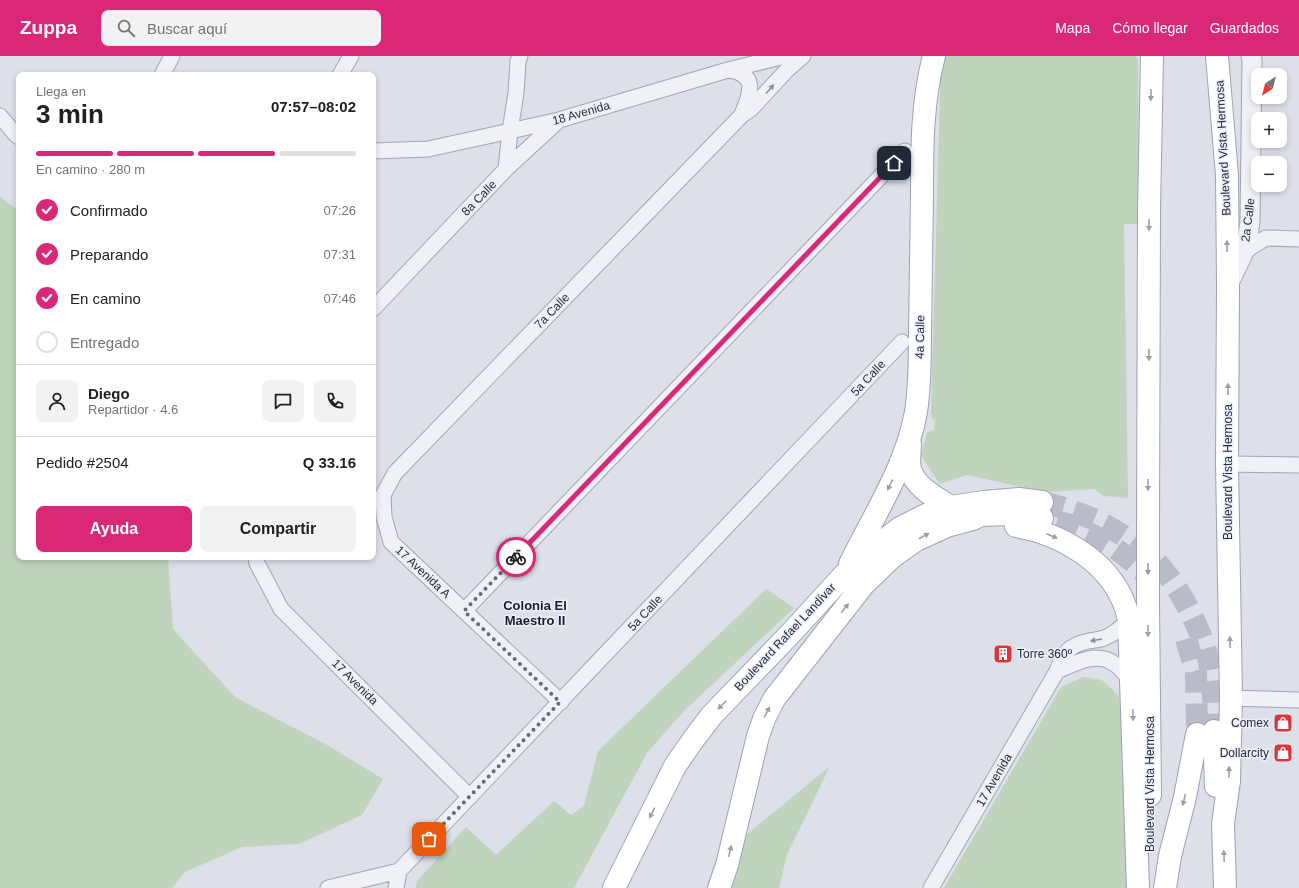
<!DOCTYPE html>
<html lang="es">
<head>
<meta charset="utf-8">
<style>
  :root { --surface:#fff; --page:#f2f2f2; --text:#202124; --muted:#757577; --line:#e0e0e0; --accent:#db2777 }
  body { margin:0; font-family:Helvetica,sans-serif; background:var(--page); color:var(--text); height:100vh; display:flex; flex-direction:column; font-size:15px; white-space:nowrap }
  * { box-sizing:border-box; margin:0 }
  p { font-size:13px; color:var(--muted) }
  .icon { flex:none; width:22px; height:22px; fill:none; stroke:currentColor; stroke-width:2; stroke-linecap:round; stroke-linejoin:round }
  .map { position:relative; flex:1; overflow:hidden }
  .drawer { position:absolute; left:16px; top:16px; width:360px; height:488px; display:flex; flex-direction:column; background:var(--surface); border-radius:8px; box-shadow:0 2px 6px #0003 }
  .drawer>* { flex:none }
  .needle { width:26px; rotate:216deg }
  .tools { position:absolute; left:1251px; top:12px; display:grid; gap:8px }
  .tools a { display:grid; place-items:center; width:36px; height:36px; border-radius:8px; background:var(--surface); box-shadow:0 2px 6px #0003; font-size:20px }
  .pin { position:absolute; display:grid; place-items:center; width:34px; height:34px; color:#fff; margin:-17px; border-radius:8px; box-shadow:0 2px 6px #0006 }
  .courier { position:absolute; display:grid; place-items:center; width:40px; height:40px; margin:-20px; border:3px solid #db2777; border-radius:50%; background:#fff; color:#222; box-shadow:0 1px 5px #0007 }
  .summary em { font-style:normal; font-weight:700 }
  .summary div { display:flex; flex-direction:column-reverse }
  .summary { display:flex; align-items:center; justify-content:space-between; height:68px; padding:0 20px }
  h1 { font-size:26px; font-weight:700; line-height:30px }
  .bar { display:grid; grid-template-columns:repeat(4,1fr); gap:6px 4px; align-content:center; height:48px; padding:0 20px }
  .bar i { height:5px; border-radius:3px; background:var(--line) }
  .bar .active { background:var(--accent) }
  .bar p { grid-column:span 4 }
  .line { display:flex; align-items:center; gap:10px; padding:0 20px; border-top:1px solid var(--line) }
  .line div { flex:1 }
  .round { display:grid; place-items:center; flex:none; width:42px; height:42px; border-radius:8px; background:var(--page) }
  ol { padding:0 20px; list-style:none }
  li { display:flex; align-items:center; gap:12px; height:44px }
  li p { margin-inline-start:auto }
  li .icon { padding:4px; border-radius:50%; background:var(--accent); color:#fff; stroke-width:4 }
  li:last-child { color:var(--muted) }
  li i { width:22px; height:22px; border:2px solid var(--line); border-radius:50% }
  .action { display:flex; gap:8px; margin-top:auto; padding:8px 20px }
  .action a { flex:1; height:46px; border-radius:8px; background:var(--accent); color:#fff; font-size:16px; font-weight:700; line-height:46px; text-align:center }
  .action a+a { background:var(--page); color:var(--text) }
  header { display:flex; align-items:center; gap:24px; box-sizing:border-box; height:56px; padding:0 20px; background:var(--accent); color:#fff }
  header strong { font-size:19px }
  nav { display:flex; gap:22px; margin-inline-start:auto; font-size:14px }
  .search { width:280px; height:36px; background:var(--page); display:flex; align-items:center; gap:10px; box-sizing:border-box; padding:0 14px; border-radius:8px; color:var(--muted); font-size:15px }
  .map>svg:first-child { display:block }
  .green { fill:#c0d3bd }
  .lines { fill:none; stroke-linecap:round; stroke-linejoin:round }
  .primary-tunnel { stroke:#b8bcc6; stroke-width:22; stroke-dasharray:22 11; stroke-linecap:butt }
  .minor-casing { stroke:#a2a6b2; stroke-width:17 }
  .tertiary-casing { stroke:#a2a6b2; stroke-width:21 }
  .primary-casing { stroke:#9ba2b5; stroke-width:24 }
  .minor { stroke:#f0f1f6; stroke-width:15 }
  .tertiary { stroke:#f0f1f6; stroke-width:19 }
  .primary { stroke:#fff; stroke-width:22 }
  .primary-bridge-casing { stroke:#9ba2b5; stroke-width:24; stroke-linecap:butt }
  .primary-bridge { stroke:#fff; stroke-width:22 }
  .oneway { fill:#8a8e9b }
  .oneway2 { fill:#9da0a9 }
  .done { stroke:#656b7b; stroke-width:4; stroke-dasharray:0 7.2 }
  .route { stroke:#db2777; stroke-width:5 }
  .labels { text-anchor:middle; dominant-baseline:central; stroke-width:3; stroke-linejoin:round; paint-order:stroke }
  .street-label { font-size:12px; fill:#252c40; stroke:#eceff6 }
  .poi-label { font-size:12px; fill:#252c40; stroke:#eceff6; text-anchor:end }
  .neighbourhood-label { font-size:13px; font-weight:bold; fill:#171d31; stroke:#eceff6 }
</style>
</head>
<body>
<header>
<strong>Zuppa</strong>
<div class="search"><svg class="icon" aria-label="search" viewBox="0 0 24 24"><circle cx="10" cy="10" r="6"/><path d="M15 15l6 6"/></svg>Buscar aquí</div>
<nav><a>Mapa</a><a>Cómo llegar</a><a>Guardados</a></nav>
</header>
<div class="map">
<svg width="1299" height="832" viewBox="0 0 1299 832">
  <rect width="100%" height="100%" fill="#dde0e8"/>
  <path class="green" d="M941 0H1136L1138 4 1139 168H1124L1128 442 1104 440 1094 433 1049 436 1039 435 967 419 940 428 921 400 927 377 934 373 935 364 932 363 931 357Z
    M0 141 19 155V501H168L173 573 235 641 327 689 383 723 362 759 299 788 242 791 185 816 172 832H0Z
    M766 533 794 552 684 655 647 697 574 832H416L417 825 466 771 496 799 554 745 571 759 584 750 598 695Z
    M1083 621 1102 624 1119 640 1125 661 1127 832H944L1061 631Z
    M830 710 787 799 779 832H727L745 780Z"/>
  <g class="lines">
    <path class="primary-tunnel" d="M1042 446C1078 455 1107 466 1136 489 1142 493 1148 497 1153 502 1170 520 1183 540 1193 562 1201 578 1207 594 1210 611 1214 632 1213 654 1214 675
      M1057 465C1096 476 1130 499 1157 530
      M1186 583 1196 616 1197 678"/>
    <defs>
      <path id="minor" d="M728 14C758 17 751 38 742 58
        M162 19 172 0
        M340 19 351 0
        M0 60 16 79 19 81
        M373 95 428 93 510 75 559 64 728 14 785 0
        M506 113 558 65
        M1243 198 1251 191 1266 182 1299 183
        M373 253 506 113 510 75 516 37 518 5 520 0
        M1227 408 1299 409
        M256 501 257 507 281 553 470 741
        M464 555 905 95
        M1057 615C1074 608 1096 595 1113 607 1121 611 1126 620 1132 627
        M1231 642 1299 644
        M561 646 391 486 384 461 383 439 395 417 742 59 751 53 786 15 803 0
        M328 832 399 815
        M396 832 399 815 902 286
        M931 832 1057 615C1064 597 1068 589 1089 585 1093 584 1099 584 1104 582 1113 579 1122 571 1129 564"/>
      <path id="tertiary" d="M1228 229 1243 198 1248 181 1250 165 1252 4 1251 0"/>
      <path id="primary" d="M1217 0 1227 119 1228 229 1227 408 1231 642 1229 725 1223 768 1225 832
        M910 388C910 395 908 405 910 413 916 432 935 441 951 451
        M1016 470C1059 477 1107 504 1124 547 1126 552 1128 559 1129 564L1138 832
        M1148 480 1149 154 1152 0
        M850 508C874 459 906 411 916 356 920 330 920 304 920 278 921 231 921 185 922 138 922 92 922 45 934 0
        M1148 546 1150 739
        M1214 675 1216 730
        M614 832 675 710 693 684 712 659 792 576 845 518 862 502 900 472 932 456 951 451 984 446 1019 443 1042 446
        M719 832 727 809 758 680 764 663 774 643 864 528 892 501 916 484 947 470 973 463 981 459 1009 458 1042 462
        M1165 832 1170 800 1185 741 1197 678"/>
    </defs>
    <use href="#minor" class="minor-casing"/>
    <use href="#tertiary" class="tertiary-casing"/>
    <use href="#primary" class="primary-casing"/>
    <use href="#minor" class="minor"/>
    <use href="#tertiary" class="tertiary"/>
    <use href="#primary" class="primary"/>
    <defs>
      <path id="primary-bridge" d="M1148 546V480"/>
    </defs>
    <use href="#primary-bridge" class="primary-bridge-casing"/>
    <use href="#primary-bridge" class="primary-bridge"/>
  </g>
  <defs><path id="oneway-solid" d="M-6-.8H1V-3.2L6.5 0L1 3.2V.8H-6Z"/></defs>
  <g class="oneway">
    <use href="#oneway-solid" transform="translate(770 33) rotate(-49)"/>
    <use href="#oneway-solid" transform="translate(1096 584) rotate(170)"/>
  </g>
  <g class="oneway2">
    <use href="#oneway-solid" transform="translate(1151 39) rotate(91)"/>
    <use href="#oneway-solid" transform="translate(1149 169) rotate(90)"/>
    <use href="#oneway-solid" transform="translate(1227 190) rotate(-91)"/>
    <use href="#oneway-solid" transform="translate(1149 299) rotate(90)"/>
    <use href="#oneway-solid" transform="translate(1228 333) rotate(-90)"/>
    <use href="#oneway-solid" transform="translate(890 429) rotate(115)"/>
    <use href="#oneway-solid" transform="translate(1148 429) rotate(90)"/>
    <use href="#oneway-solid" transform="translate(924 480) rotate(-27)"/>
    <use href="#oneway-solid" transform="translate(1052 480) rotate(23)"/>
    <use href="#oneway-solid" transform="translate(1148 513) rotate(90)"/>
    <use href="#oneway-solid" transform="translate(845 552) rotate(-52)"/>
    <use href="#oneway-solid" transform="translate(1148 575) rotate(89)"/>
    <use href="#oneway-solid" transform="translate(1230 586) rotate(-91)"/>
    <use href="#oneway-solid" transform="translate(722 649) rotate(134)"/>
    <use href="#oneway-solid" transform="translate(767 656) rotate(-62)"/>
    <use href="#oneway-solid" transform="translate(1133 659) rotate(88)"/>
    <use href="#oneway-solid" transform="translate(1229 716) rotate(-89)"/>
    <use href="#oneway-solid" transform="translate(1184 744) rotate(103)"/>
    <use href="#oneway-solid" transform="translate(652 757) rotate(117)"/>
    <use href="#oneway-solid" transform="translate(730 795) rotate(-77)"/>
    <use href="#oneway-solid" transform="translate(1224 800) rotate(-92)"/>
  </g>
  <g class="lines">
    <path class="done" d="M429 783 560 646 464 555 516 501"/>
    <path class="route" d="M516 501 894 107"/>
  </g>
  <defs>
    <symbol id="building-square" viewBox="-11 -11 22 22"><rect x="-9" y="-9" width="18" height="18" rx="4" fill="#db343a" stroke="#eceff6"/><path d="M-4-6H4V6H1V3H-1V6H-4ZM-2.5-4.3h1.7v1.8h-1.7ZM.8-4.3h1.7v1.8H.8ZM-2.5-1h1.7V.8h-1.7ZM.8-1h1.7V.8H.8Z" fill="#fff"/></symbol>
    <symbol id="shop-square" viewBox="-11 -11 22 22"><rect x="-9" y="-9" width="18" height="18" rx="4" fill="#db343a" stroke="#eceff6"/><path d="M-5-2.5h2.3a2.7 3.5 0 0 1 5.4 0H5L5.5 6h-11ZM-1.5-2.5h3a1.5 2.3 0 0 0-3 0Z" fill="#fff"/></symbol>
  </defs>
  <g fill-rule="evenodd">
    <use href="#building-square" x="992" y="587" width="22" height="22"/>
    <use href="#shop-square" x="1272" y="656" width="22" height="22"/>
    <use href="#shop-square" x="1272" y="686" width="22" height="22"/>
  </g>
  <g class="labels">
    <g class="street-label">
      <text transform="translate(581 57) rotate(-16)">18 Avenida</text>
      <text transform="translate(1223 92) rotate(-93)">Boulevard Vista Hermosa</text>
      <text transform="translate(479 142) rotate(-46)">8a Calle</text>
      <text transform="translate(1248 164) rotate(-83)">2a Calle</text>
      <text transform="translate(552 255) rotate(-46)">7a Calle</text>
      <text transform="translate(920 281) rotate(-89)">4a Calle</text>
      <text transform="translate(868 322) rotate(-47)">5a Calle</text>
      <text transform="translate(1228 416) rotate(-90)">Boulevard Vista Hermosa</text>
      <text transform="translate(423 516) rotate(43)">17 Avenida A</text>
      <text transform="translate(645 557) rotate(-47)">5a Calle</text>
      <text transform="translate(785 581) rotate(-47)">Boulevard Rafael Landívar</text>
      <text transform="translate(355 626) rotate(45)">17 Avenida</text>
      <text transform="translate(994 724) rotate(-60)">17 Avenida</text>
      <text transform="translate(1150 728) rotate(-90)">Boulevard Vista Hermosa</text>
    </g>
    <g class="poi-label">
      <text x="1017" y="598" text-anchor="start">Torre 360º</text>
      <text x="1269" y="667">Comex</text>
      <text x="1269" y="697">Dollarcity</text>
    </g>
    <g class="neighbourhood-label">
      <text x="535" y="549">Colonia El<tspan x="535" dy="15">Maestro II</tspan></text>
    </g>
  </g>
</svg>
<div class="tools">
<a><svg class="needle" viewBox="-14 -14 28 28"><path d="M0-13l5 13h-10z" fill="#e53935"/><path d="M0 13l5-13h-10z" fill="#757577"/></svg></a>
<a>+</a>
<a>−</a>
</div>
<div class="pin" style="left:429px;top:783px;background:#ea580c"><svg class="icon" aria-label="bag" viewBox="0 0 24 24"><path d="M5 8h14l-1 12H6zM9 8a3 3 0 0 1 6 0"/></svg></div>
<div class="pin" style="left:894px;top:107px;background:#1f2937"><svg class="icon" aria-label="home" viewBox="0 0 24 24"><path d="M3 11l9-7 9 7M6 9v11h12V9"/></svg></div>
<div class="courier" style="left:516px;top:501px"><svg class="icon" aria-label="bike" viewBox="0 0 24 24"><circle cx="6" cy="16" r="4"/><circle cx="18" cy="16" r="4"/><path d="M6 16l4-8h5l3 8M10 8l3 8H6M13 5h3"/></svg></div>
<section class="drawer">
<div class="summary"><div><h1>3 min</h1><p>Llega en</p></div><em>07:57–08:02</em></div>
<div class="bar"><i class="active"></i><i class="active"></i><i class="active"></i><i></i><p>En camino · 280 m</p></div>
<ol>
<li><svg class="icon" aria-label="check" viewBox="0 0 24 24"><path d="M5 12l5 5 9-10"/></svg>Confirmado<p>07:26</p></li>
<li><svg class="icon" aria-label="check" viewBox="0 0 24 24"><path d="M5 12l5 5 9-10"/></svg>Preparando<p>07:31</p></li>
<li><svg class="icon" aria-label="check" viewBox="0 0 24 24"><path d="M5 12l5 5 9-10"/></svg>En camino<p>07:46</p></li>
<li><i></i>Entregado</li>
</ol>
<div class="line" style="height:72px"><a class="round"><svg class="icon" aria-label="person" viewBox="0 0 24 24"><circle cx="12" cy="8" r="4"/><path d="M4 21q1-7 8-7t8 7"/></svg></a><div><b>Diego</b><p>Repartidor · 4.6</p></div><a class="round"><svg class="icon" aria-label="chat" viewBox="0 0 24 24"><path d="M4 5h16v11H9l-5 4z"/></svg></a><a class="round"><svg class="icon" aria-label="phone" viewBox="0 0 24 24"><path d="M5 4h4l2 5-3 2q2 4 5 5l2-3 5 2v4C11 20 4 13 5 4z"/></svg></a></div>
<div class="line" style="height:52px"><div>Pedido #2504</div><b>Q 33.16</b></div>
<div class="action"><a>Ayuda</a><a>Compartir</a></div>
</section>
</div>
</body>
</html>
